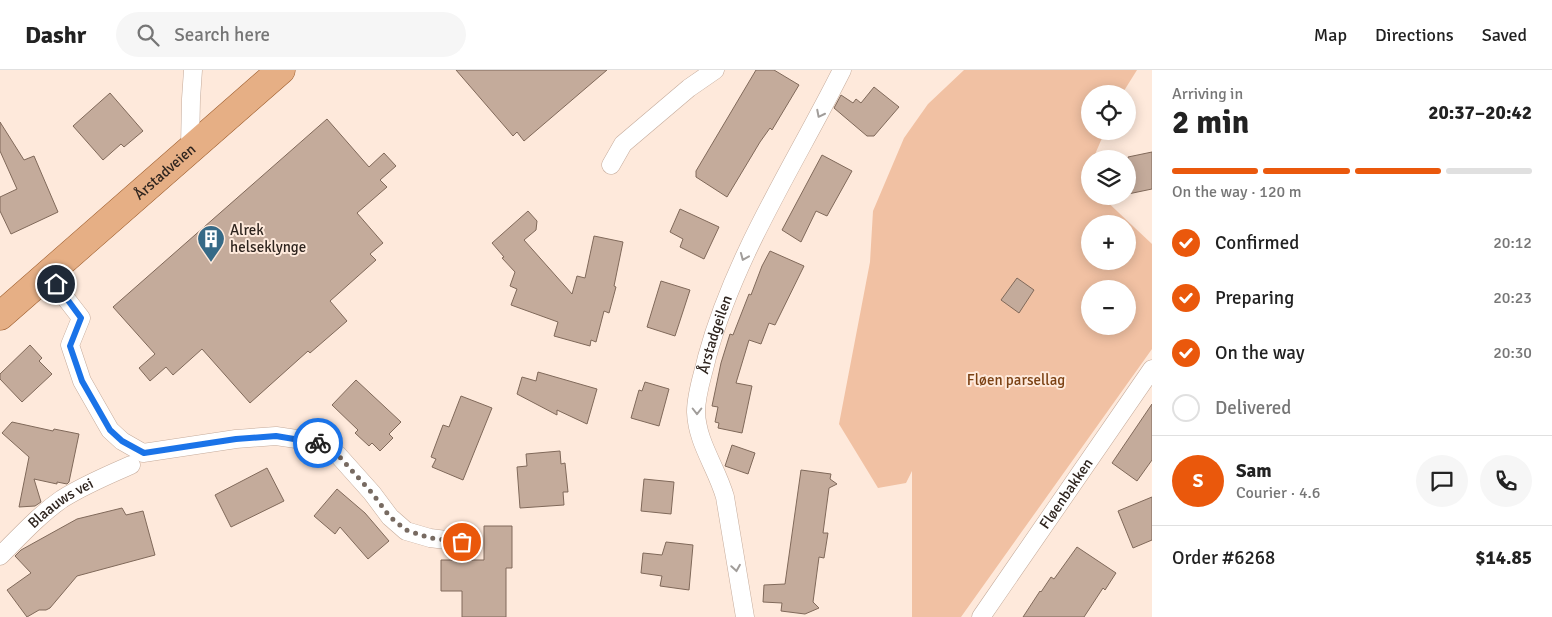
<!DOCTYPE html>
<html lang="en">
<head>
<meta charset="utf-8">
<style>
  :root { --surface:#fff; --page:#f6f6f6; --text:#222; --muted:#767676; --line:#e0e0e0; --accent:#ea580c }
  body { margin:0; font-family:Signika,sans-serif; background:var(--page); color:var(--text); height:100vh; display:flex; flex-direction:column; font-size:19px; white-space:nowrap }
  * { box-sizing:border-box; margin:0 }
  p { font-size:16px; color:var(--muted) }
  .icon { flex:none; width:28px; height:28px; fill:none; stroke:currentColor; stroke-width:2; stroke-linecap:round; stroke-linejoin:round }
  .map { position:relative; flex:1; overflow:hidden }
  .details { display:flex; flex-direction:column; background:var(--surface); width:400px }
  .details>* { flex:none }
  .controls { position:absolute; left:1081px; top:15px; display:grid; gap:10px }
  .controls a { display:grid; place-items:center; width:55px; height:55px; border-radius:50%; background:var(--surface); box-shadow:0 2px 12px #0003; font-size:25px }
  .pin { position:absolute; display:grid; place-items:center; width:42px; height:42px; color:#fff; margin:-21px; border:2px solid #fff; border-radius:50%; box-shadow:0 1px 5px #0007 }
  .courier { position:absolute; display:grid; place-items:center; width:50px; height:50px; margin:-25px; border:4px solid #1a73e8; border-radius:50%; background:#fff; color:#222; box-shadow:0 1px 6px #0007 }
  .headline em { font-style:normal; font-weight:800 }
  .headline div { display:flex; flex-direction:column-reverse }
  .headline { display:flex; align-items:center; justify-content:space-between; height:85px; padding:0 20px }
  h1 { font-size:32px; font-weight:800; line-height:38px }
  .bar { display:grid; grid-template-columns:repeat(4,1fr); gap:8px 5px; align-content:center; height:60px; padding:0 20px }
  .bar i { height:6px; border-radius:4px; background:var(--line) }
  .bar .active { background:var(--accent) }
  .bar p { grid-column:span 4 }
  .line { display:flex; align-items:center; gap:12px; padding:0 20px; border-top:1px solid var(--line) }
  .line div { flex:1 }
  .round { display:grid; place-items:center; flex:none; width:52px; height:52px; border-radius:26px; background:var(--page) }
  ol { padding:0 20px; list-style:none }
  li { display:flex; align-items:center; gap:15px; height:55px }
  li p { margin-inline-start:auto }
  li .icon { padding:5px; border-radius:50%; background:var(--accent); color:#fff; stroke-width:4 }
  li:last-child { color:var(--muted) }
  li i { width:28px; height:28px; border:2px solid var(--line); border-radius:50% }
  header { display:flex; align-items:center; gap:30px; box-sizing:border-box; height:70px; padding:0 25px; background:var(--surface); border-bottom:1px solid var(--line) }
  header strong { font-size:24px }
  nav { display:flex; gap:28px; margin-inline-start:auto; font-size:18px }
  .search { width:350px; height:45px; background:var(--page); display:flex; align-items:center; gap:12px; box-sizing:border-box; padding:0 18px; border-radius:28px; color:var(--muted); font-size:19px }
  main { display:flex; flex:1; min-height:0 }
  .map>svg:first-child { display:block }
  .green { fill:#f1c1a3; fill-rule:evenodd }
  .building { fill:#c4ab9b; stroke:#80695a }
  .lines { fill:none; stroke-linecap:round; stroke-linejoin:round }
  .minor-casing { stroke:#c5ab9b; stroke-width:19 }
  .primary-casing { stroke:#9c5c2c; stroke-width:29 }
  .minor { stroke:#fff; stroke-width:18 }
  .primary { stroke:#e6af85; stroke-width:28 }
  .oneway { stroke:#a19d9a }
  .done { stroke:#776a61; stroke-width:5; stroke-dasharray:0 9 }
  .route { stroke:#1a73e8; stroke-width:6 }
  .labels { text-anchor:middle; dominant-baseline:central; stroke-width:4; stroke-linejoin:round; paint-order:stroke }
  .street-label { font-size:15px; fill:#2f251f; stroke:#fee9db }
  .poi-label { font-size:15px; fill:#2f251f; stroke:#fee9db; text-anchor:start }
  .park-label { font-size:15px; fill:#7b4113; stroke:#fee9db }
</style>
</head>
<body>
<header>
<strong>Dashr</strong>
<div class="search"><svg class="icon" aria-label="search" viewBox="0 0 24 24"><circle cx="10" cy="10" r="6"/><path d="M15 15l6 6"/></svg>Search here</div>
<nav><a>Map</a><a>Directions</a><a>Saved</a></nav>
</header>
<main>
<div class="map">
<svg width="1152" height="547" viewBox="0 0 1152 547">
  <rect width="100%" height="100%" fill="#fee9db"/>
  <path class="green" d="M964 0H1137L1122 24H1090V61H1105L1093 89H1090V95L1084 110 1090 116V126H1101L1152 174V279L961 547H912V401L906 413 878 418 839 354 870 192 873 141 904 68 928 34ZM1090 154H1128V191H1090ZM1090 219H1128V256H1090Z"/>
  <path class="building" d="M456 0H607L524 71 517 62 513 66Z
    M756 0H774L799 15 772 60 770 58 760 72 727 127 696 107V101Z
    M874 17 899 37 874 66H867L834 38 841 25 853 33 856 29 861 33Z
    M110 23 143 61 124 77 121 74 103 90 73 56Z
    M327 49 369 97 384 83 396 96 380 110 387 117 357 143 383 173 370 184 376 190 330 231 347 251 310 283 308 281 250 333 202 279 173 305 166 297 150 311 139 298 155 284 113 237Z
    M0 52 24 90 34 86 58 142 11 164 0 141V127L17 119 0 81Z
    M1152 82V119L1128 124V87Z
    M822 85 852 101 827 146 816 141 801 172 782 160Z
    M680 139 719 157 704 189 680 177 683 169 670 162Z
    M528 141 537 151 536 160 524 170 572 224 577 206 585 208 594 166 623 172 614 216 616 217 609 243 604 241 596 272 591 270 590 276 554 266 558 252 511 235 517 219 510 216 515 202 502 188 504 187 492 173Z
    M770 181 804 196 775 255 769 253 761 274 749 270 736 313 752 316 742 363 718 358 719 353 715 352 718 337 712 336 721 293 730 264 733 265 749 224 751 225 762 196Z
    M1017 208 1034 220 1019 243 1001 230Z
    M661 211 690 220 675 266 647 257Z
    M30 275 42 288 39 291 52 304 22 332 0 309V304Z
    M538 302 597 319 587 354 557 340V345L517 324 522 307 536 311Z
    M356 310 401 352 389 364 393 368 380 381 372 373 369 376 355 363 358 360 332 335Z
    M645 312 669 319 659 356 631 348 639 320 642 321Z
    M461 326 492 338 463 410 432 397 436 389 431 387 443 355 449 357Z
    M1152 334V390L1137 411 1112 393Z
    M12 352 53 361 54 359 79 364 69 412 67 414 57 412V414L34 409 41 432 35 436 19 437 29 387 2 363Z
    M732 375 755 383 748 404 725 396Z
    M560 381 561 394 565 393 568 422H563L564 435 520 438 517 397 527 396 526 384Z
    M267 398 284 431 231 457 215 425Z
    M801 400 831 404 830 409 837 414 829 418 823 463H828L824 488 819 487 813 532 819 538 805 544 781 541 782 533 763 532 764 515 785 514Z
    M644 409 674 412 671 444 641 441Z
    M337 419 365 443 389 471 368 489 340 457 335 464 314 446Z
    M1152 427V470L1133 478 1118 441Z
    M122 438 126 445 143 441 155 485 77 506 50 538 46 540H39L27 547 7 520 31 503 15 486 21 480 77 449Z
    M484 456H512V498H506V547H462V521H441V490H484Z
    M666 472 693 475 689 520 660 516 662 506 641 503 643 483 662 485Z
    M1077 477 1116 503 1105 520 1103 518 1084 547H1023L1040 521 1041 522 1051 507 1054 509Z"/>
  <g class="lines">
    <defs>
      <g id="minor">
        <path d="M188 82 190 76 191 29 193 0"/>
        <path d="M611 95 623 74 689 18 715 0"/>
        <path d="M47 204 81 248 70 275 82 311 110 360 122 371 143 383 236 369 276 366 317 372 338 385 372 423 390 447 406 461 430 468 462 472"/>
        <path id="s1" d="M0 486C20 466 39 445 62 429 84 415 108 405 131 395"/>
        <path id="s2" d="M745 547 725 427C717 398 697 373 696 342 696 323 703 305 707 287 735 184 795 94 842 0"/>
        <path id="s3" d="M981 547 1152 299"/>
      </g>
      <g id="primary">
        <path id="s4" d="M0 246 281 0"/>
      </g>
    </defs>
    <use href="#minor" class="minor-casing"/>
    <use href="#primary" class="primary-casing"/>
    <use href="#minor" class="minor"/>
    <use href="#primary" class="primary"/>
  </g>
  <defs><path id="oneway-chevron" d="M-2-3.5L2.5 0L-2 3.5" fill="none" stroke-width="1.6" stroke-linecap="round" stroke-linejoin="round" transform="scale(1.25)"/></defs>
  <g class="oneway">
    <use href="#oneway-chevron" transform="translate(820 44) rotate(117)"/>
    <use href="#oneway-chevron" transform="translate(744 187) rotate(113)"/>
    <use href="#oneway-chevron" transform="translate(697 341) rotate(90)"/>
    <use href="#oneway-chevron" transform="translate(736 498) rotate(81)"/>
  </g>
  <g class="lines">
    <path class="done" d="M318 373 338 385 372 423 390 447 406 460 430 468 462 472"/>
    <path class="route" d="M56 214 81 248 70 276 82 311 110 360 122 371 144 383 236 369 276 366 318 373"/>
  </g>
  <defs>
    <symbol id="building-pin" viewBox="-11 -11 22 30"><path d="M0 17L-7.5 6A9.5 9.5 0 1 1 7.5 6Z" fill="#366a87" stroke="#fee9db"/><path d="M-4-6H4V6H1V3H-1V6H-4ZM-2.5-4.3h1.7v1.8h-1.7ZM.8-4.3h1.7v1.8H.8ZM-2.5-1h1.7V.8h-1.7ZM.8-1h1.7V.8H.8Z" fill="#fff"/></symbol>
  </defs>
  <g fill-rule="evenodd">
    <use href="#building-pin" x="195" y="153" width="32" height="43"/>
  </g>
  <g class="labels">
    <g class="street-label">
      <text stroke="none"><textPath href="#s4" startOffset="219">Årstadveien</textPath></text>
      <text stroke="none"><textPath href="#s2" startOffset="292">Årstadgeilen</textPath></text>
      <text stroke="none"><textPath href="#s3" startOffset="150">Fløenbakken</textPath></text>
      <text stroke="none"><textPath href="#s1" startOffset="81">Blaauws vei</textPath></text>
    </g>
    <g class="poi-label">
      <text x="230" y="160">Alrek<tspan x="230" dy="17">helseklynge</tspan></text>
    </g>
    <g class="park-label">
      <text x="1016" y="310">Fløen parsellag</text>
    </g>
  </g>
</svg>
<div class="controls">
<a><svg class="icon" aria-label="locate" viewBox="0 0 24 24"><circle cx="12" cy="12" r="6"/><path d="M12 2v4M12 18v4M2 12h4M18 12h4"/></svg></a>
<a><svg class="icon" aria-label="layers" viewBox="0 0 24 24"><path d="M12 4l9 5-9 5-9-5zM3 14l9 5 9-5"/></svg></a>
<a>+</a>
<a>−</a>
</div>
<div class="pin" style="left:462px;top:472px;background:#ea580c"><svg class="icon" aria-label="bag" viewBox="0 0 24 24"><path d="M5 8h14l-1 12H6zM9 8a3 3 0 0 1 6 0"/></svg></div>
<div class="pin" style="left:56px;top:214px;background:#1f2937"><svg class="icon" aria-label="home" viewBox="0 0 24 24"><path d="M3 11l9-7 9 7M6 9v11h12V9"/></svg></div>
<div class="courier" style="left:318px;top:373px"><svg class="icon" aria-label="bike" viewBox="0 0 24 24"><circle cx="6" cy="16" r="4"/><circle cx="18" cy="16" r="4"/><path d="M6 16l4-8h5l3 8M10 8l3 8H6M13 5h3"/></svg></div>
</div>
<section class="details">
<div class="headline"><div><h1>2 min</h1><p>Arriving in</p></div><em>20:37–20:42</em></div>
<div class="bar"><i class="active"></i><i class="active"></i><i class="active"></i><i></i><p>On the way · 120 m</p></div>
<ol>
<li><svg class="icon" aria-label="check" viewBox="0 0 24 24"><path d="M5 12l5 5 9-10"/></svg>Confirmed<p>20:12</p></li>
<li><svg class="icon" aria-label="check" viewBox="0 0 24 24"><path d="M5 12l5 5 9-10"/></svg>Preparing<p>20:23</p></li>
<li><svg class="icon" aria-label="check" viewBox="0 0 24 24"><path d="M5 12l5 5 9-10"/></svg>On the way<p>20:30</p></li>
<li><i></i>Delivered</li>
</ol>
<div class="line" style="height:90px"><b class="round" style="background:var(--accent);color:#fff">S</b><div><b>Sam</b><p>Courier · 4.6</p></div><a class="round"><svg class="icon" aria-label="chat" viewBox="0 0 24 24"><path d="M4 5h16v11H9l-5 4z"/></svg></a><a class="round"><svg class="icon" aria-label="phone" viewBox="0 0 24 24"><path d="M5 4h4l2 5-3 2q2 4 5 5l2-3 5 2v4C11 20 4 13 5 4z"/></svg></a></div>
<div class="line" style="height:65px"><div>Order #6268</div><b>$14.85</b></div>
</section>
</main>
</body>
</html>
